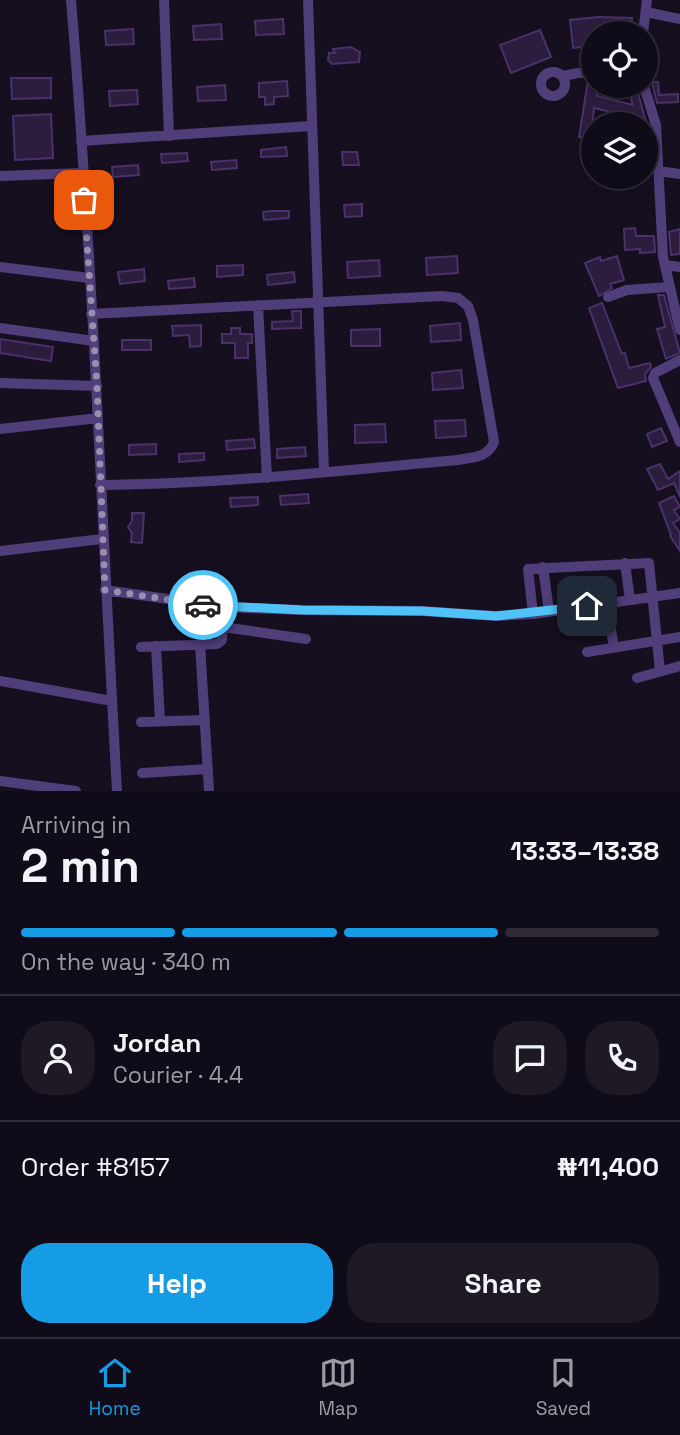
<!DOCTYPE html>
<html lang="en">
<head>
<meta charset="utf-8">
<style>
  :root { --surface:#100b18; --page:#1e1925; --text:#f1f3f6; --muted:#9c9ba2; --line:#302b37; --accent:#159ce4 }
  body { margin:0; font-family:"Space Grotesk",sans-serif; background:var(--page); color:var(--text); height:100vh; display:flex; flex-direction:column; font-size:26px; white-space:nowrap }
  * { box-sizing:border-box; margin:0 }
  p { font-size:23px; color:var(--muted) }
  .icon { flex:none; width:38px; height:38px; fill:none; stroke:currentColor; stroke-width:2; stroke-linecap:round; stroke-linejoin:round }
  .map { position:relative; height:791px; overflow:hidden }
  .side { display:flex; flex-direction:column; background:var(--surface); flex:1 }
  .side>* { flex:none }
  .buttons { position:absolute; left:581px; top:21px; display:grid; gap:14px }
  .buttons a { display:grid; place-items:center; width:77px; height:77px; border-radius:50%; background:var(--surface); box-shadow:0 4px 10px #0003,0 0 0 2px var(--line); font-size:35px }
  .pin { position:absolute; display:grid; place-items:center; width:60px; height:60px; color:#fff; margin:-30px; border-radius:14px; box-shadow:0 4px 10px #0006 }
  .courier { position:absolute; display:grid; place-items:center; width:70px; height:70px; margin:-35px; border:5px solid #4fc3f7; border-radius:50%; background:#fff; color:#222; box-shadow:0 2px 9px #0007 }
  .summary em { font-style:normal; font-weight:600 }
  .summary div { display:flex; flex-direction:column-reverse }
  .summary { display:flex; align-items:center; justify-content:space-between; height:119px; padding:0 21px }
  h1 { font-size:46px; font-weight:600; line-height:52px }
  .bar { display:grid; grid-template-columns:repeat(4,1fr); gap:10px 7px; align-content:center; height:84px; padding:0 21px }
  .bar i { height:9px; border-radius:5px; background:var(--line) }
  .bar .selected { background:var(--accent) }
  .bar p { grid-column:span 4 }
  .line { display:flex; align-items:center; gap:18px; padding:0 21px; border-top:2px solid var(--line) }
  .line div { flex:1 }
  .round { display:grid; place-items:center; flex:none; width:74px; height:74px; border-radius:28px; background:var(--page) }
  .button { display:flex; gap:14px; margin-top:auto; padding:14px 21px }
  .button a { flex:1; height:80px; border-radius:28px; background:var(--accent); color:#fff; font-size:28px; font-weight:600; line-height:80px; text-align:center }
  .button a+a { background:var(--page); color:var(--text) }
  .dock { display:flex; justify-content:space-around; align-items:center; height:98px; border-top:2px solid var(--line); background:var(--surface); font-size:19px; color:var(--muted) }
  .dock a { display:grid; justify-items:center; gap:4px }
  .dock .selected { color:var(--accent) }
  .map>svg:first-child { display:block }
  .building { fill:#2c1d3f; stroke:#4a3169; stroke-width:2 }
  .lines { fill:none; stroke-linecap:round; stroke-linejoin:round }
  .minor { stroke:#4f3e7a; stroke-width:10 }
  .done { stroke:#998eae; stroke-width:7; stroke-dasharray:0 12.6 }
  .route { stroke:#4fc3f7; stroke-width:9 }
</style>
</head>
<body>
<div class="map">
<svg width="680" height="791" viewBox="0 0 680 791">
  <rect width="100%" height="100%" fill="#160f20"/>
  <path class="building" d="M598 17 632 18 631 33H593V46L573 48 570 20Z
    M283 19 284 34 256 35 255 21Z
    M221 24 222 39 194 40 193 26Z
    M133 29 134 44 106 45 105 31Z
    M540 30 551 57 511 73 500 45Z
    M351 47 360 52 359 62 332 64 328 60 329 53H335L333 49Z
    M11 78H51V98L12 99Z
    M588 80H593V86H598L597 96 633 105 627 86H636L649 133H646V124H641V119L594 108 591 139 579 137Z
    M287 81 288 96 274 97V104L265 105V97H259V83Z
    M652 82H658L659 95 678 94V102L657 103Z
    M225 85 226 100 198 101 197 87Z
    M137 90 138 104 110 106 109 91Z
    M51 114 53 158 15 160 13 116Z
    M286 147 287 156 261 157V150Z
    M342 152H357L359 165H343Z
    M187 153 188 161 162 163 161 154Z
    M236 160 237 168 212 170 211 162Z
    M138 165 139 175 113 177 112 167Z
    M362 204V216L345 217 344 205Z
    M272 211H289V218L264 220 263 212Z
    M635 228 636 236H654L655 252 640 253V249L625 250 624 229Z
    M680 229V254L671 255 669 232Z
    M457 256 458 273 427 275 426 258Z
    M617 256 624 280 610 284 612 288 599 296 585 263 600 257 601 261Z
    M379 260 380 276 348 278 347 262Z
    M243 265V275L217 277V266Z
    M144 269 145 281 120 284 118 272Z
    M294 272 295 282 268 285 267 275Z
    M194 278 195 287 169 289 168 281Z
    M658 295H664L680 353 666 359 657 329 665 327Z
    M602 303 622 354 625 353 629 368 650 363 651 367 645 374 646 381 618 388 589 308Z
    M292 311H301V328L272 329V322L293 321Z
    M460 323 461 340 431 342 430 326Z
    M201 325V346L190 347 189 335 173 336 172 326Z
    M231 328H240V334H252V343H248V358H235V343H222V334H231Z
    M380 329V346H351V330Z
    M0 339 53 347 51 361 0 353Z
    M122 340H151V350H122Z
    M461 370 463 388 433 390 432 373Z
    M465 420 466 436 436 438 435 421Z
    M385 424 386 442 355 443V425Z
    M661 428 667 441 652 447 647 434Z
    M254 439 255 448 227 450 226 441Z
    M156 444V454L129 455V445Z
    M305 447 306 456 277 458V449Z
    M204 453V460L179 462V454Z
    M660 464 668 479 680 471V497L674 483 658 490 647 469Z
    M308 494 309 503 281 505 280 496Z
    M674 496 680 507 674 510 680 519 673 523 680 533V551L670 536 671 535 659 503Z
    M258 497V505L231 507 230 498Z
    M132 513H144L142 543 131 542 132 533 128 527 132 521Z"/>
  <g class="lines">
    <path class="minor" d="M71 0C93 263 102 527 117 791
      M164 0 169 136
      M308 0 324 472
      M646 12 680 19
      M643 33 647 0
      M541 84a12 12 0 1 1 24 0a12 12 0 1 1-24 0Z
      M563 76 578 73H593
      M644 86 656 125 663 257 680 330
      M81 141 311 126
      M658 171 680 174
      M0 176 83 173
      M665 265 680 267
      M0 267 89 278
      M608 297 627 290 669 287
      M258 305 267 478
      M91 314 442 296 458 298 468 306 473 320 494 442C488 458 473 457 457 460 338 471 220 484 100 485
      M0 328 94 341
      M680 360 655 373 653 378 680 442
      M0 383 97 386
      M0 429 98 418
      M0 551 102 539
      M625 563 630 600
      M543 567 549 611
      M105 590 224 607 302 610 422 611 496 616 533 614 680 593
      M606 603 614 647
      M533 614 528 569 649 563 660 671
      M223 627 306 639
      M200 644 209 791
      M156 646 160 721
      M141 647 217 644 222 640 224 607
      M587 652 680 637
      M637 678 680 666
      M0 681 112 701
      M141 722 205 720
      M142 773 208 769
      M0 781 76 791"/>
  </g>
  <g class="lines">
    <path class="done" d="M84 200 97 386 105 590 203 605"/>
    <path class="route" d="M203 605 302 610 422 611 496 616 587 606"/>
  </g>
</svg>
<div class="buttons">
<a><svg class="icon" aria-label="locate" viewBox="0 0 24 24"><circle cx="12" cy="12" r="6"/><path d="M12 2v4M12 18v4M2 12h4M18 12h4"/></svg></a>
<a><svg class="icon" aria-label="layers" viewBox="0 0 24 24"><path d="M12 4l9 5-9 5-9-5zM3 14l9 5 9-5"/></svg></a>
</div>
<div class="pin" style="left:84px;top:200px;background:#ea580c"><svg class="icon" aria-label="bag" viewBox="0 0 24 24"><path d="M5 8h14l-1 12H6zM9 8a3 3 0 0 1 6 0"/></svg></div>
<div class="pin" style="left:587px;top:606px;background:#1f2937"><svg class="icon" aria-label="home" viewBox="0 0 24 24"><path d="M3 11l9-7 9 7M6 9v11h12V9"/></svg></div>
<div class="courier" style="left:203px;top:605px"><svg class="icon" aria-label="car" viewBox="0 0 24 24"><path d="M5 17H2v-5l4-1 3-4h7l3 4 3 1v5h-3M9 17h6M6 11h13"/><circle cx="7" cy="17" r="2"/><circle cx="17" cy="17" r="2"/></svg></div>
</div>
<section class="side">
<div class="summary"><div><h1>2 min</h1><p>Arriving in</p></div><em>13:33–13:38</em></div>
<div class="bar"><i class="selected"></i><i class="selected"></i><i class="selected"></i><i></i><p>On the way · 340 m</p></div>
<div class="line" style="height:126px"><a class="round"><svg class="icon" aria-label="person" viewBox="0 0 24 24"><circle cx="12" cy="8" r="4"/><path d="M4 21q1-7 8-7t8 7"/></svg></a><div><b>Jordan</b><p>Courier · 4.4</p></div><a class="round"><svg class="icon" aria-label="chat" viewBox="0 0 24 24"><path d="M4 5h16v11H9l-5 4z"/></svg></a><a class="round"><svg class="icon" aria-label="phone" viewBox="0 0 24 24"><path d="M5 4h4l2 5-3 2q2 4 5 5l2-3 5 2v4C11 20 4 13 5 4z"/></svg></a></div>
<div class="line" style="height:91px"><div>Order #8157</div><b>₦11,400</b></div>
<div class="button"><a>Help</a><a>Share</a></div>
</section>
<nav class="dock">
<a class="selected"><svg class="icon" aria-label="home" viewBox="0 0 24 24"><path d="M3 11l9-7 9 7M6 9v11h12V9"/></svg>Home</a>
<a><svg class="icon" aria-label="map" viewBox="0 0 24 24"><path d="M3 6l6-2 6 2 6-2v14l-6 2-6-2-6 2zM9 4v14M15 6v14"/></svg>Map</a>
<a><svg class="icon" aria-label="saved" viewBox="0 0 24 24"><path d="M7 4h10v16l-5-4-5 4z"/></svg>Saved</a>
</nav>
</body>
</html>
